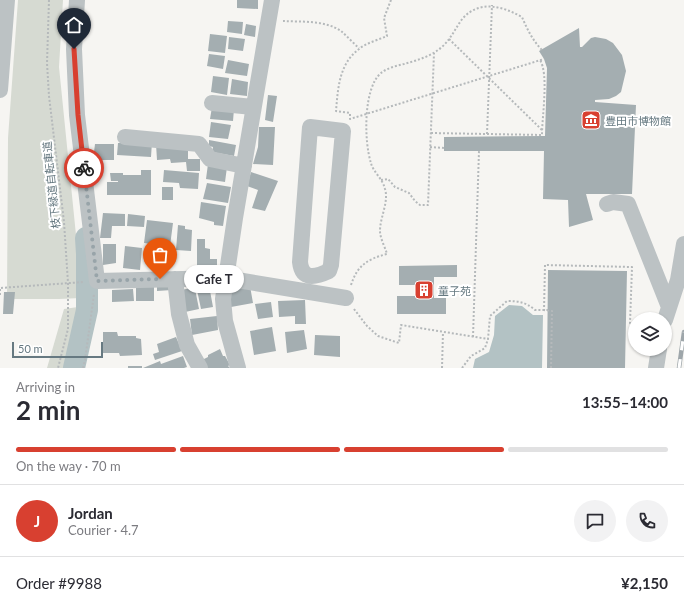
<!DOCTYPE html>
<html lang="en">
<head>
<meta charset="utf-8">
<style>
  :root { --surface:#fff; --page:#f2f2f3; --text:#2b2b33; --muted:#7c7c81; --line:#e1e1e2; --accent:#d84030 }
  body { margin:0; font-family:Lato,"Noto Sans JP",sans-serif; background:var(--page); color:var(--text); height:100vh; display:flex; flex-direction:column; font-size:15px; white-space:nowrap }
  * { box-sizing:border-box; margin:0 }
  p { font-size:13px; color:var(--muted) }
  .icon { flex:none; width:22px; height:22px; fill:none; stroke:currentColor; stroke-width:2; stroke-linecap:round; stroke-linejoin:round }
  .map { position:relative; height:368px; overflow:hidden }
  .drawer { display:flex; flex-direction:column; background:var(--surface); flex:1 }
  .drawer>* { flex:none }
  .fabs { position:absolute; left:628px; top:312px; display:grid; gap:8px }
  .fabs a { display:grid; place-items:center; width:44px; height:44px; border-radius:50%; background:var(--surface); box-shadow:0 1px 3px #0004; font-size:20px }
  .scale { position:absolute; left:12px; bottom:10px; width:91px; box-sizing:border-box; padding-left:4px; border:2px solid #667981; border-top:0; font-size:11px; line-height:14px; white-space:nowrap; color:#667981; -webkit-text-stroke:3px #fff; paint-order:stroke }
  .pin { position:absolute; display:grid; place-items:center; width:34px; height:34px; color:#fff; margin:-41px -17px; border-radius:50% 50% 50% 0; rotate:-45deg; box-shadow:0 0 4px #0007 }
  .pin .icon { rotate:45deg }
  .courier { position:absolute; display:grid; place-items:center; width:40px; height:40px; margin:-20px; border:3px solid #d84030; border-radius:50%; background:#fff; color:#222; box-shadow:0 1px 5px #0007 }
  .bubble { position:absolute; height:28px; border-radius:14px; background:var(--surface); box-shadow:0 1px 3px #0004; font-size:13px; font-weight:700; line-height:28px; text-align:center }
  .head em { font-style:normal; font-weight:700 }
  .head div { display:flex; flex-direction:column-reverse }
  .head { display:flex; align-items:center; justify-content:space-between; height:68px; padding:0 16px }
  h1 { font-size:26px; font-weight:700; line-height:30px }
  .bar { display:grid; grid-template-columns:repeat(4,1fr); gap:6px 4px; align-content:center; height:48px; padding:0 16px }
  .bar i { height:5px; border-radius:3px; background:var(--line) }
  .bar .current { background:var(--accent) }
  .bar p { grid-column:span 4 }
  .line { display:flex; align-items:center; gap:10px; padding:0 16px; border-top:1px solid var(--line) }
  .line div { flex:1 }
  .round { display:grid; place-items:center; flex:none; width:42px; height:42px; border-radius:21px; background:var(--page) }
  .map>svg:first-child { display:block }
  .green { fill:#d6dad2 }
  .water { fill:#b3c2c4 }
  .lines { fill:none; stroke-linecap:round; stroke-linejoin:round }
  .river { stroke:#b3c2c4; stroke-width:22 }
  .building { fill:#a4aeb1 }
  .path { stroke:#b5b9bb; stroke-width:2; stroke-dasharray:2 2; stroke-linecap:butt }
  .minor { stroke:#bcc2c4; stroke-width:16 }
  .rail-casing { stroke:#9ea6aa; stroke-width:4.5 }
  .rail { stroke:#fff; stroke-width:3; stroke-dasharray:9; stroke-linecap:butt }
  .done { stroke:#98a4a9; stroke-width:4; stroke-dasharray:0 7.2 }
  .route { stroke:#d84030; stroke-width:5 }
  .labels { text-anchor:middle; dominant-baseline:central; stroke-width:4; stroke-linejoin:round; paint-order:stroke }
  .poi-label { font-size:11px; fill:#667981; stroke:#fff; text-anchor:start }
  .street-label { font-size:11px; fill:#667981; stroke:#fff }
</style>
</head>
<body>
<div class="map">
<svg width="684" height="368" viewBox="0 0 684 368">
  <rect width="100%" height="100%" fill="#f6f5f2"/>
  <path class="green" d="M18 0H63L59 67 77 245 80 298 59 299H7L8 138Z
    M78 307 73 349 68 368H47L64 309Z"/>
  <path class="water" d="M509 305 522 306 533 315H543L542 368H473L475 359 489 352 494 335 495 316Z"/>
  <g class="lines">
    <path class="river" d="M74 368 87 310V254L86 238"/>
  </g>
  <path class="building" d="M237 0H258V9L237 8Z
    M228 21 243 22 242 34 227 32Z
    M246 24 256 26 255 37 244 35Z
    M579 28 580 47H582L591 38 595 37 606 39 613 43 622 55 626 71 621 92 616 96 609 99 595 100V102L636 105 632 194H586L593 220 569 227 568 200 543 199 544 151H444V137L545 136 547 68 544 59 539 51Z
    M210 34 227 36 225 53 208 51Z
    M229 37 245 39 243 51 228 49Z
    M209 54 225 56 223 69 207 66Z
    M228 60 249 64 247 76 225 73Z
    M213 76 229 78 227 95 211 92Z
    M232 79 248 82 247 96 230 94Z
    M268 95 277 96 273 122 265 120Z
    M212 107 234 109 233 121 210 119Z
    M211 122 231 125 228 139 209 137Z
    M259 127H275L273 165 253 164 258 147Z
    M209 140 236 145 234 156 212 152 213 147 209 146Z
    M152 142 151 157 117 155 118 143Z
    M95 144H114V160H93Z
    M156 144 188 147V159H200V171H187L186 162 171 163 170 159 157 160Z
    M208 164 227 167 225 182 206 179Z
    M141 170H151V195H107V182H118V181H111L110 173H123V175H141Z
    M164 170 199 173 198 189 180 188 179 183 163 182Z
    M251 172 278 181 265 211 252 208 258 190 247 186Z
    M207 183 231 187 228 203 203 199Z
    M162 187H173V200H162Z
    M201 202 226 206 223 226 214 225V222L199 218Z
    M103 213 125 214V226H112L111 238H100Z
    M128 214 145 216 144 227 127 226Z
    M147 220 173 223 170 246 144 243Z
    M178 225 185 226V229L192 230 191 251 176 250Z
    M197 239H205V248L210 249V259H217V266H197Z
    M103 244H116V263L103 265Z
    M125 246 142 248 140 270 123 268Z
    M457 265V277H434V298H446V314H397V296H415V285H399V266Z
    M548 270 627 271 625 368H547Z
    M208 280 213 307 201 309 197 290H198L197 283Z
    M172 282V290L157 291V283Z
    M154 284V301H136V285Z
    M250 286 253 303 231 307 227 290Z
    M191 288 192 290 195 289 199 309 185 312 181 290Z
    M133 289 134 301 112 302V290Z
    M4 292H15L13 314H3Z
    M305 300 306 324H295V316L279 317 278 301Z
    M271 302 273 317 258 319 255 304Z
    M217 316 218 330 192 335 190 319Z
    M272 327 276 351 254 355 250 331Z
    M304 330 307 349 287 353 285 332Z
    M103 332H117L118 336H136V338L141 339 142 355 120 356 119 353H103Z
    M315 335 340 336V357L314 355Z
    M176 337 182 351 155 360 153 354 159 352 157 344Z
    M220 349 223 356H225L230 365 228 366 230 368H203L200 361 208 357V355Z
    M183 356 187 367 184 368H143L160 361 161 364Z
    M128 366H142V368H128Z"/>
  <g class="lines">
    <path class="path" d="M49 0 47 63 49 96 64 222 68 283V329L58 368
      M391 0 384 18 387 36C378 40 366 43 359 49 339 64 338 88 336 111L350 113V119L544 59
      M283 21C301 22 325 20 341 31 347 36 353 43 359 48
      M449 39 542 130
      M431 133 542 135C542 116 549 75 540 60
      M487 134 492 5
      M430 147 444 148
      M381 180 388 179 395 187 409 193 415 201 420 205H428L434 53
      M351 285C357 266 367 259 387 254 385 247 380 238 380 231 380 217 389 202 385 189 383 179 373 172 371 163 364 142 363 88 381 73 387 68 396 66 404 64 418 60 433 56 444 45 452 37 456 27 463 18 480 0 502 6 522 17 527 29 533 41 542 50
      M0 295V288L84 282
      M354 309 367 326 378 336 399 343 401 325 488 339 490 316 507 301C518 301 526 302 535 310H548
      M473 337 479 151
      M83 368 85 360 94 294
      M442 368 443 332
      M462 368 471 356 485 348 488 339
      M551 368 552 311 544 310 545 265 632 267 630 323 635 329"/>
    <path class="minor" d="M77 0 74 49 77 115 97 281 225 278 346 298
      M0 90 7 0
      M212 103 253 107
      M310 127 343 131 331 265 329 271C316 277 302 281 300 262Z
      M125 137 199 144 210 159 244 166
      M607 204 613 202 628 204 669 307
      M175 279 179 314 187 345 200 368
      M665 320 678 280 684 244
      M238 368 225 321 223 299 235 218 272 0
      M656 368 659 349"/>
    <defs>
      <path id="rail" d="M679 368 684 332"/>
    </defs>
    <use href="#rail" class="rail-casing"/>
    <use href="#rail" class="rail"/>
  </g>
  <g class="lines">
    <path class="done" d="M84 168 97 281 160 279"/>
    <path class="route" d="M74 49 78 115 84 168"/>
  </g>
  <defs>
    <symbol id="museum-square" viewBox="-11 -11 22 22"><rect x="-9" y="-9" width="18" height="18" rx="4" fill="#d84030" stroke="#fff"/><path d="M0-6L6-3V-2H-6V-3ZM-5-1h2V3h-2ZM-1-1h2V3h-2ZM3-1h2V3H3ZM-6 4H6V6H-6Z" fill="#fff"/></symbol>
    <symbol id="building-square" viewBox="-11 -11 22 22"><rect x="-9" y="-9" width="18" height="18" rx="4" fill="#d84030" stroke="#fff"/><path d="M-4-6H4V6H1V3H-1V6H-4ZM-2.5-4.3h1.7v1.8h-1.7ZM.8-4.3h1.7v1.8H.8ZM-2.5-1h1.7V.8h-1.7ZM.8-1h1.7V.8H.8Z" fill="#fff"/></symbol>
  </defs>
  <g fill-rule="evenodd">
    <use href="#museum-square" x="580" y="109" width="22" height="22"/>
    <use href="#building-square" x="413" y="279" width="22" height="22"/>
  </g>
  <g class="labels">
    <g class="poi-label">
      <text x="605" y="120">豊田市博物館</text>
      <text x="438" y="290">童子苑</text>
    </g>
    <g class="street-label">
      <text transform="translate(51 185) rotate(-96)">枝下緑道自転車道</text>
    </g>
  </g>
</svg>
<div class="fabs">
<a><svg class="icon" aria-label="layers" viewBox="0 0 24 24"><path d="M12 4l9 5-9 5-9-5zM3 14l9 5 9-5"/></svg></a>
</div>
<div class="scale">50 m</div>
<div class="pin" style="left:160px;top:279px;background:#ea580c"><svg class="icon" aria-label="bag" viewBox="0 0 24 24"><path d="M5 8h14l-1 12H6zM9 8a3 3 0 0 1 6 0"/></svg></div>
<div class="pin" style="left:74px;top:49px;background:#1f2937"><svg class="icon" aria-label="home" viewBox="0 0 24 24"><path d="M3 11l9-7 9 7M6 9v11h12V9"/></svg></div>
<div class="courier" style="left:84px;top:168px"><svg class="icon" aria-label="bike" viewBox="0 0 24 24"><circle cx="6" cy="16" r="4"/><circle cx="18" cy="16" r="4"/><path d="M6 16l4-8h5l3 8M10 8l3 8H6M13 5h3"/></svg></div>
<div class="bubble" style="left:184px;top:265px;width:60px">Cafe T</div>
</div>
<section class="drawer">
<div class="head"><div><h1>2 min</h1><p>Arriving in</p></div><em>13:55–14:00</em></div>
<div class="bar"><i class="current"></i><i class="current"></i><i class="current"></i><i></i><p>On the way · 70 m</p></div>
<div class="line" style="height:72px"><b class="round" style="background:var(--accent);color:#fff">J</b><div><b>Jordan</b><p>Courier · 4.7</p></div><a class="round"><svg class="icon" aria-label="chat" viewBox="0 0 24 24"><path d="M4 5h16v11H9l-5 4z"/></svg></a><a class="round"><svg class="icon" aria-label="phone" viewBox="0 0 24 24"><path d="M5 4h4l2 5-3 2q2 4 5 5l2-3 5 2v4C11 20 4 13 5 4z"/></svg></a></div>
<div class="line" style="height:52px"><div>Order #9988</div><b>¥2,150</b></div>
</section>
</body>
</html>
